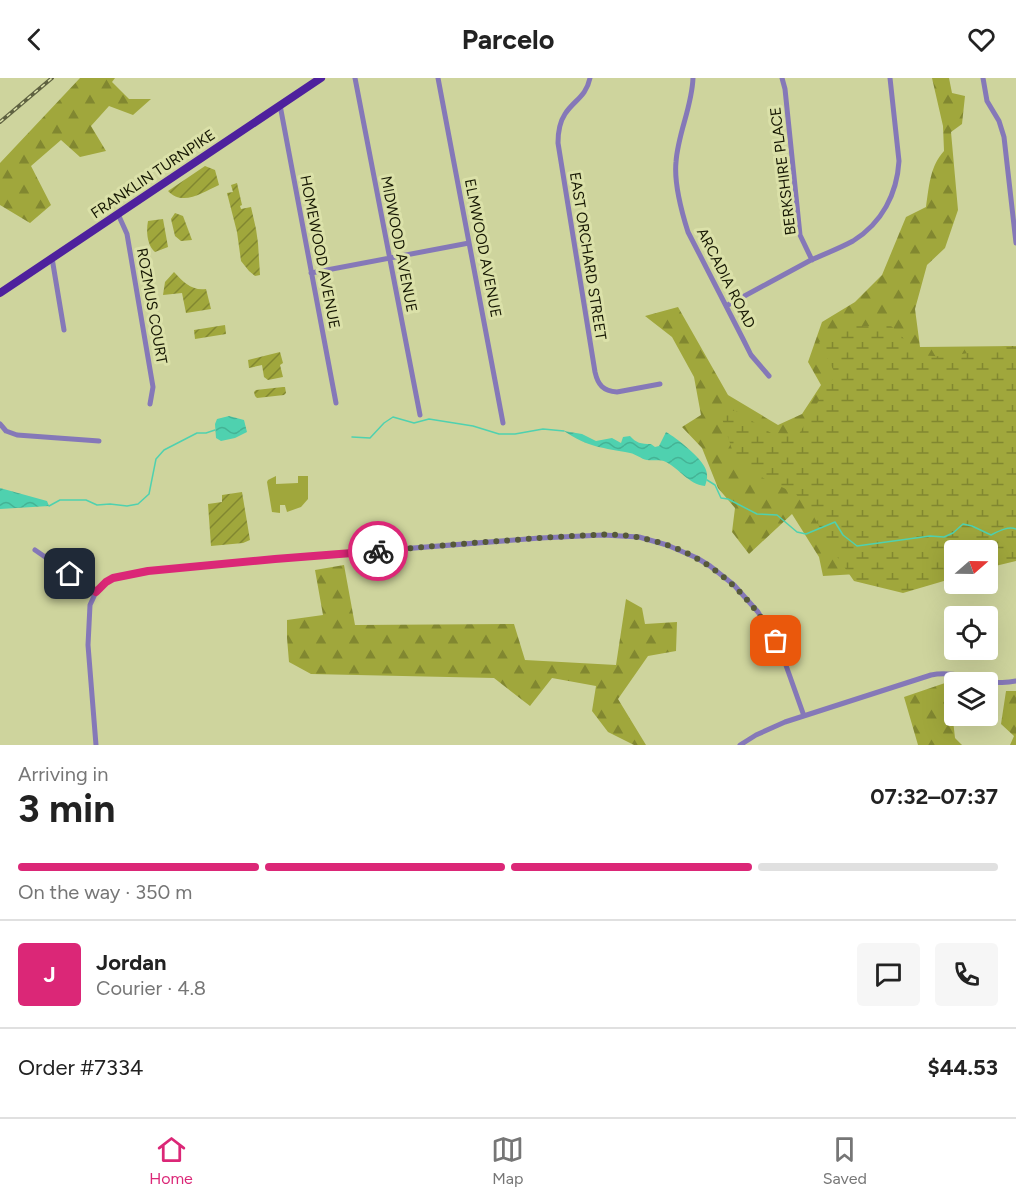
<!DOCTYPE html>
<html lang="en">
<head>
<meta charset="utf-8">
<style>
  :root { --surface:#fff; --page:#f6f6f6; --text:#222; --muted:#767676; --line:#e0e0e0; --accent:#db2777 }
  body { margin:0; font-family:Figtree,sans-serif; background:var(--page); color:var(--text); height:100vh; display:flex; flex-direction:column; font-size:22px; white-space:nowrap }
  * { box-sizing:border-box; margin:0 }
  p { font-size:20px; color:var(--muted) }
  .icon { flex:none; width:33px; height:33px; fill:none; stroke:currentColor; stroke-width:2; stroke-linecap:round; stroke-linejoin:round }
  .map { position:relative; height:667px; overflow:hidden }
  .details { display:flex; flex-direction:column; background:var(--surface); flex:1 }
  .details>* { flex:none }
  .needle { width:39px; rotate:70deg }
  .buttons { position:absolute; left:944px; top:462px; display:grid; gap:12px }
  .buttons a { display:grid; place-items:center; width:54px; height:54px; border-radius:6px; background:var(--surface); box-shadow:0 6px 24px #0002; font-size:30px }
  .pin { position:absolute; display:grid; place-items:center; width:51px; height:51px; color:#fff; margin:-26px; border-radius:12px; box-shadow:0 3px 9px #0006 }
  .courier { position:absolute; display:grid; place-items:center; width:60px; height:60px; margin:-30px; border:4px solid #db2777; border-radius:50%; background:#fff; color:#222; box-shadow:0 2px 8px #0007 }
  .head em { font-style:normal; font-weight:700 }
  .head div { display:flex; flex-direction:column-reverse }
  .head { display:flex; align-items:center; justify-content:space-between; height:102px; padding:0 18px }
  h1 { font-size:39px; font-weight:700; line-height:45px }
  .bar { display:grid; grid-template-columns:repeat(4,1fr); gap:9px 6px; align-content:center; height:72px; padding:0 18px }
  .bar i { height:8px; border-radius:4px; background:var(--line) }
  .bar .selected { background:var(--accent) }
  .bar p { grid-column:span 4 }
  .line { display:flex; align-items:center; gap:15px; padding:0 18px; border-top:2px solid var(--line) }
  .line div { flex:1 }
  .round { display:grid; place-items:center; flex:none; width:63px; height:63px; border-radius:6px; background:var(--page) }
  header { display:flex; justify-content:space-between; align-items:center; height:78px; padding:0 18px; background:var(--surface); font-size:27px; font-weight:700 }
  .tab-bar { display:flex; justify-content:space-around; align-items:center; height:84px; border-top:2px solid var(--line); background:var(--surface); font-size:16px; color:var(--muted) }
  .tab-bar a { display:grid; justify-items:center; gap:3px }
  .tab-bar .selected { color:var(--accent) }
  .map>svg:first-child { display:block }
  .grass { fill:#a0a73c }
  .forest { fill:url(#forest-firs) }
  .wetland { fill:url(#wetland-marsh) }
  .garden { fill:url(#garden-furrows) }
  .water { fill:url(#water-waves) }
  .lines { fill:none; stroke-linecap:round; stroke-linejoin:round }
  .stream { stroke:#4fd1af; stroke-width:1.5 }
  .minor { stroke:#8578b8; stroke-width:5 }
  .primary { stroke:#4e219d; stroke-width:8 }
  .rail-casing { stroke:#5f6241; stroke-width:4 }
  .rail { stroke:#dbe1a9; stroke-width:1.5; stroke-dasharray:4.5; stroke-linecap:butt }
  .done { stroke:#565939; stroke-width:6; stroke-dasharray:0 10.8 }
  .route { stroke:#db2777; stroke-width:8 }
  .labels { text-anchor:middle; dominant-baseline:central; stroke-width:6; stroke-linejoin:round; paint-order:stroke }
  .street-label { font-size:15px; fill:#161703; stroke:#dbe1a9 }
</style>
</head>
<body>
<header><svg class="icon" aria-label="back" viewBox="0 0 24 24"><path d="M15 5l-7 7 7 7"/></svg>Parcelo<svg class="icon" aria-label="heart" viewBox="0 0 24 24"><path d="M12 20l-8-8c-3-5 5-10 8-4 3-6 11-1 8 4z"/></svg></header>
<div class="map">
<svg width="1016" height="667" viewBox="0 0 1016 667">
  <defs>
    <pattern id="forest-firs" width="22" height="20" patternUnits="userSpaceOnUse" patternTransform="scale(1.5)"><rect width="22" height="20" fill="#a0a73c"/><path d="M5 1l3.5 6h-7zM16 11l3.5 6h-7z" fill="#818730"/></pattern>
    <pattern id="wetland-marsh" width="20" height="14" patternUnits="userSpaceOnUse" patternTransform="scale(1.5)"><rect width="20" height="14" fill="#a0a73c"/><path d="M1 5h8M5 5V1M11 12h8M15 12V8" fill="none" stroke="#818730"/></pattern>
    <pattern id="garden-furrows" width="10" height="10" patternUnits="userSpaceOnUse" patternTransform="scale(1.5)"><rect width="10" height="10" fill="#a0a73c"/><path d="M-1 1l2-2M0 10L10 0M9 11l2-2" fill="none" stroke="#818730"/></pattern>
    <pattern id="water-waves" width="16" height="10" patternUnits="userSpaceOnUse" patternTransform="scale(1.5)"><rect width="16" height="10" fill="#4fd1af"/><path d="M0 5q4-4 8 0t8 0" fill="none" stroke="#44b395"/></pattern>
  </defs>
  <rect width="100%" height="100%" fill="#ced49d"/>
  <path class="grass" d="M276 398V406L298 405V398H308V421L301 429 287 434 285 427H280V435L272 434 267 404 268 402Z"/>
  <path class="forest" d="M80 0H115L112 4 129 21H151L133 37 109 28 91 48 106 73 80 79 61 62 31 88 51 127 30 145 0 127V85Z
    M932 0H949L952 15 965 18 962 46 951 54 958 132 945 170 927 187 915 231 920 269 1016 268V467L987 472H954L857 496 823 498 819 479 792 436 749 476 732 454 735 430 718 410 702 370 682 349 701 337 694 299 672 259 645 238 678 229 728 317 778 347 802 336 821 307 808 284 822 244 855 224 882 197 906 139 926 129C929 109 930 88 944 73L943 48Z
    M344 487 355 547 514 546 525 582 616 587 626 521 642 530 645 546 677 544 676 573 648 578 618 621 646 667H634L608 654 592 633 596 608 552 600 530 628 494 600 311 596 289 584 287 560V542L323 537 315 492Z
    M945 605 951 624 955 660 962 667H918L904 619Z
    M1006 613H1016V667H1010L1014 658 1001 646Z"/>
  <path class="wetland" d="M851 248H891C902 257 910 270 923 276 937 283 990 271 1007 268H1016V483L987 490V472H954V500L903 515 854 503 829 467 806 424 792 414 765 401 736 384 719 331 736 333 771 355 799 356 828 307 836 297 819 264Z"/>
  <path class="garden" d="M205 88 215 92 219 107C203 114 183 129 168 113Z
    M237 105 242 127 240 128 241 131 251 129 256 151 258 165 260 197 255 198 249 193 241 183 237 154 227 115 233 114 231 107Z
    M175 135 183 138 192 162 181 163 175 158 171 141Z
    M163 141 168 169 155 174C147 167 146 153 148 143Z
    M174 194C183 204 192 213 206 211L211 231 186 235 182 215 163 217 165 204Z
    M225 247 226 256 195 261 194 252Z
    M280 274 283 285 280 287 283 299 268 302 264 299 262 287 249 290 248 282Z
    M283 309H285L286 315 284 317 257 320 255 318 254 314 256 312Z
    M242 414 250 462 243 465 211 468 208 426 222 424V417Z"/>
  <path class="water" d="M229 338 244 342 247 354 235 360 221 363 216 360 215 346 217 341Z
    M564 353 582 356 596 363 612 360 621 365 623 359 630 358C636 365 641 366 651 366L655 369 659 368 666 354C677 360 703 381 706 392 708 397 707 403 705 408 688 406 680 391 666 384 660 381 653 383 647 382 641 381 636 376 630 375 604 370 587 369 564 353Z
    M0 410 47 423 49 428 0 431Z"/>
  <g class="lines">
    <path class="stream" d="M352 359 370 360 384 345 393 339 414 345 429 341 473 348 499 356H515L543 351 564 353
      M707 402 715 407 721 420 728 421 757 436 777 437 797 454 806 456 835 444 843 457 857 468 930 458 944 459 953 455 963 446 972 448 991 457C999 453 1008 448 1016 451
      M49 428 60 422H86L97 427 110 426 127 428 138 426 149 416 156 381 164 372 197 355H206L215 352"/>
    <path class="minor" d="M355 0 420 337
      M438 0 503 345
      M590 0C586 19 574 22 565 36 559 45 558 55 558 65L595 294C598 307 603 313 617 314L660 306
      M693 0C692 29 678 55 676 84 674 104 682 135 688 154L743 261 751 277 769 298
      M782 0 785 11 800 157 812 182
      M983 0 987 23 999 43 1004 59 1016 165
      M280 27 336 325
      M118 136 127 156 153 309 150 326
      M52 180 64 252
      M311 195 469 165
      M726 228C754 213 783 197 811 182 825 176 840 170 853 163 882 145 897 116 899 83L890 0
      M0 346 6 353 17 357 99 363
      M35 472 96 514
      M96 667 88 567 90 527 96 514 106 504 113 500 148 493 275 481 540 460 603 457 639 459 667 467 697 480 710 488 734 507 758 534 776 563 783 579 804 638
      M740 667 756 657 785 644 931 597C961 591 987 610 1016 603"/>
    <path class="primary" d="M0 215 321 0"/>
    <defs>
      <path id="rail" d="M0 44 52 0"/>
    </defs>
    <use href="#rail" class="rail-casing"/>
    <use href="#rail" class="rail"/>
  </g>
  <g class="lines">
    <path class="done" d="M378 473C424 469 469 465 515 462 535 460 555 459 574 458 590 457 605 456 620 457 690 463 742 503 776 563"/>
    <path class="route" d="M70 496 96 514 106 504 113 500 148 493 275 481 378 473"/>
  </g>
  <g class="labels">
    <g class="street-label">
      <text transform="translate(783 93) rotate(-97)">BERKSHIRE PLACE</text>
      <text transform="translate(153 96) rotate(-34)">FRANKLIN TURNPIKE</text>
      <text transform="translate(399 166) rotate(79)">MIDWOOD AVENUE</text>
      <text transform="translate(483 170) rotate(79)">ELMWOOD AVENUE</text>
      <text transform="translate(320 174) rotate(79)">HOMEWOOD AVENUE</text>
      <text transform="translate(588 178) rotate(81)">EAST ORCHARD STREET</text>
      <text transform="translate(726 200) rotate(63)">ARCADIA ROAD</text>
      <text transform="translate(152 228) rotate(80)">ROZMUS COURT</text>
    </g>
  </g>
</svg>
<div class="buttons">
<a><svg class="needle" viewBox="-14 -14 28 28"><path d="M0-13l5 13h-10z" fill="#e53935"/><path d="M0 13l5-13h-10z" fill="#767676"/></svg></a>
<a><svg class="icon" aria-label="locate" viewBox="0 0 24 24"><circle cx="12" cy="12" r="6"/><path d="M12 2v4M12 18v4M2 12h4M18 12h4"/></svg></a>
<a><svg class="icon" aria-label="layers" viewBox="0 0 24 24"><path d="M12 4l9 5-9 5-9-5zM3 14l9 5 9-5"/></svg></a>
</div>
<div class="pin" style="left:776px;top:563px;background:#ea580c"><svg class="icon" aria-label="bag" viewBox="0 0 24 24"><path d="M5 8h14l-1 12H6zM9 8a3 3 0 0 1 6 0"/></svg></div>
<div class="pin" style="left:70px;top:496px;background:#1f2937"><svg class="icon" aria-label="home" viewBox="0 0 24 24"><path d="M3 11l9-7 9 7M6 9v11h12V9"/></svg></div>
<div class="courier" style="left:378px;top:473px"><svg class="icon" aria-label="bike" viewBox="0 0 24 24"><circle cx="6" cy="16" r="4"/><circle cx="18" cy="16" r="4"/><path d="M6 16l4-8h5l3 8M10 8l3 8H6M13 5h3"/></svg></div>
</div>
<section class="details">
<div class="head"><div><h1>3 min</h1><p>Arriving in</p></div><em>07:32–07:37</em></div>
<div class="bar"><i class="selected"></i><i class="selected"></i><i class="selected"></i><i></i><p>On the way · 350 m</p></div>
<div class="line" style="height:108px"><b class="round" style="background:var(--accent);color:#fff">J</b><div><b>Jordan</b><p>Courier · 4.8</p></div><a class="round"><svg class="icon" aria-label="chat" viewBox="0 0 24 24"><path d="M4 5h16v11H9l-5 4z"/></svg></a><a class="round"><svg class="icon" aria-label="phone" viewBox="0 0 24 24"><path d="M5 4h4l2 5-3 2q2 4 5 5l2-3 5 2v4C11 20 4 13 5 4z"/></svg></a></div>
<div class="line" style="height:78px"><div>Order #7334</div><b>$44.53</b></div>
</section>
<nav class="tab-bar">
<a class="selected"><svg class="icon" aria-label="home" viewBox="0 0 24 24"><path d="M3 11l9-7 9 7M6 9v11h12V9"/></svg>Home</a>
<a><svg class="icon" aria-label="map" viewBox="0 0 24 24"><path d="M3 6l6-2 6 2 6-2v14l-6 2-6-2-6 2zM9 4v14M15 6v14"/></svg>Map</a>
<a><svg class="icon" aria-label="saved" viewBox="0 0 24 24"><path d="M7 4h10v16l-5-4-5 4z"/></svg>Saved</a>
</nav>
</body>
</html>
